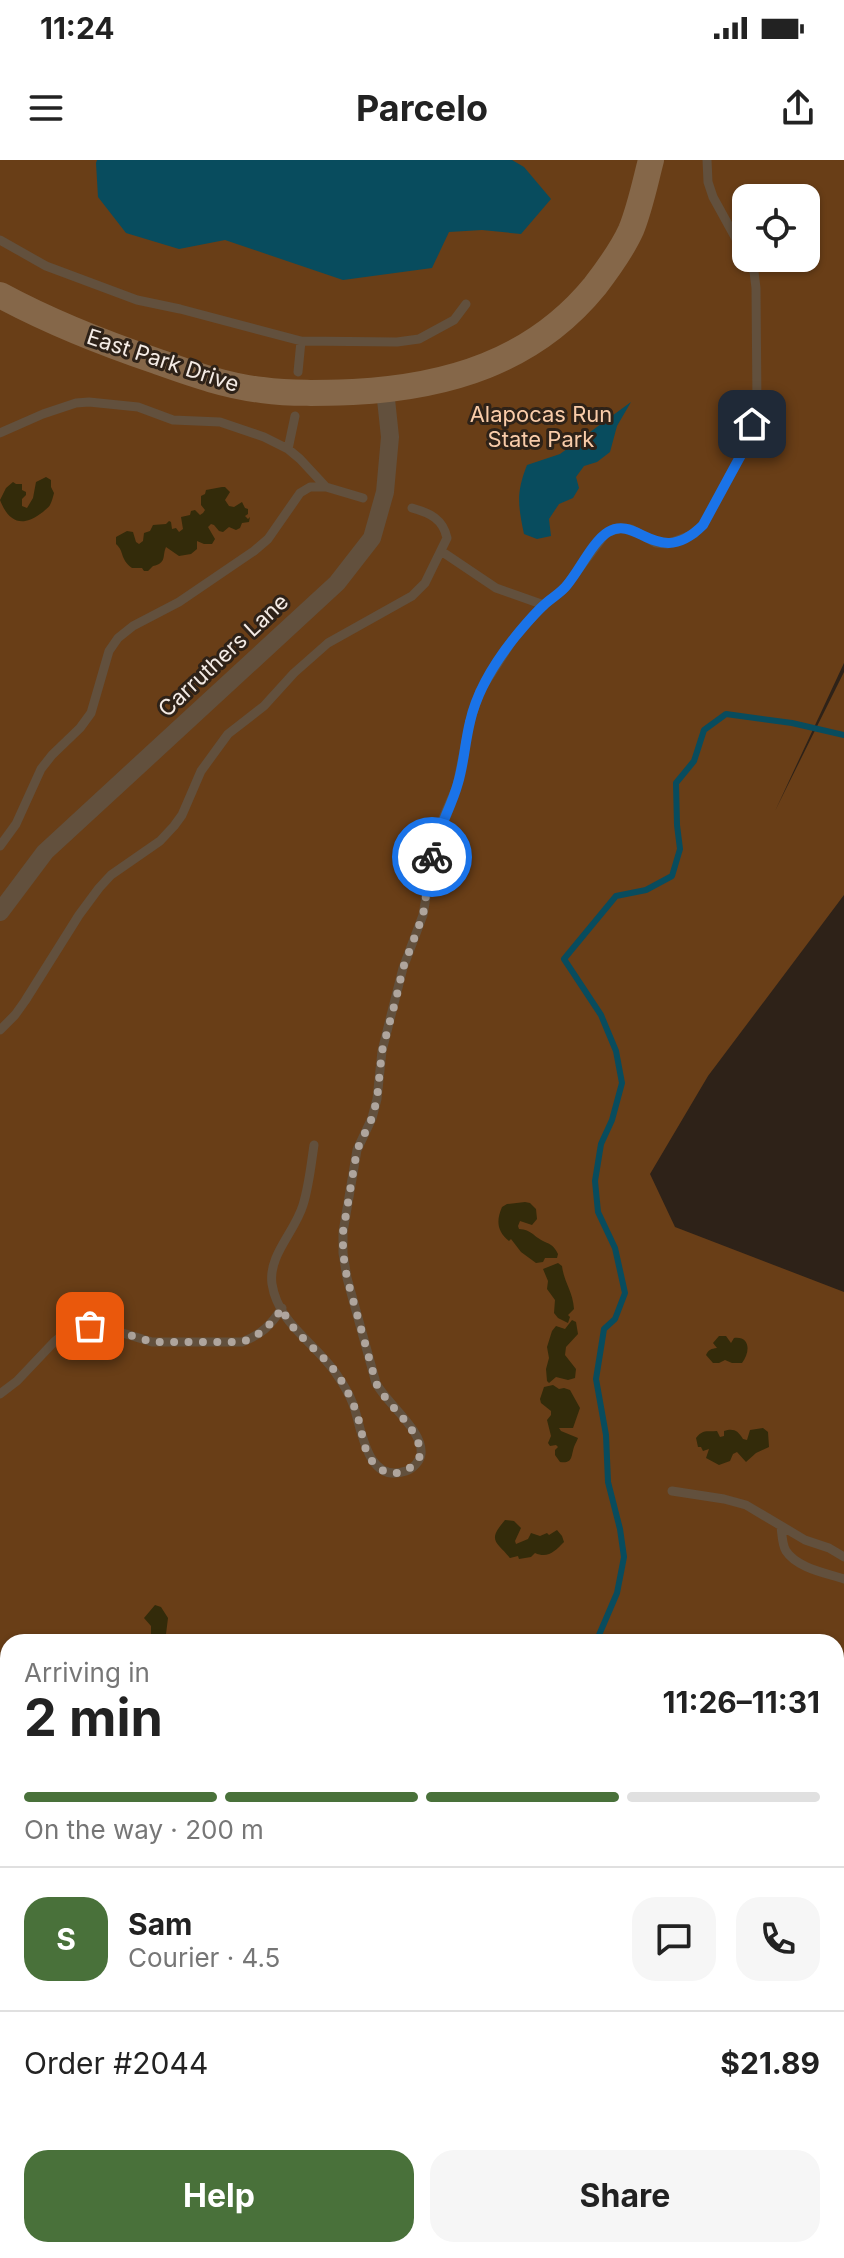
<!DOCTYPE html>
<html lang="en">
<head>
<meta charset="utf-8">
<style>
  :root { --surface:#fff; --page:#f6f6f6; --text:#222; --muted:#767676; --line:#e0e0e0; --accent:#49713a }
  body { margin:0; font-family:Inter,sans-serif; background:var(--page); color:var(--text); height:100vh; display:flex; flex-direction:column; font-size:30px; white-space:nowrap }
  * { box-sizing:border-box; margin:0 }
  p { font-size:26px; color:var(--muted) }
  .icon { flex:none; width:44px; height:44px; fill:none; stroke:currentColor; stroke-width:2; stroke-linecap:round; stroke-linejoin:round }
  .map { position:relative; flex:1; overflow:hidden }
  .sheet { position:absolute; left:0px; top:1474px; width:844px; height:624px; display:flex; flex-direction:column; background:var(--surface); border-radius:24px 24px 0 0; box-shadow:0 2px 6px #0004 }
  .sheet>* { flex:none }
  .buttons { position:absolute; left:732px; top:24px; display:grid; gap:16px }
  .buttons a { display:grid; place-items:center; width:88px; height:88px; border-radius:16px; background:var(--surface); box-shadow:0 2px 6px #0004; font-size:40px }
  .pin { position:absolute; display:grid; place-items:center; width:68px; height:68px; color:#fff; margin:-34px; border-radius:16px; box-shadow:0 4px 12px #0006 }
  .courier { position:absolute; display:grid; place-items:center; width:80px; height:80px; margin:-40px; border:6px solid #1a73e8; border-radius:50%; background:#fff; color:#222; box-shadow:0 2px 10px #0007 }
  .headline em { font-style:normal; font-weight:700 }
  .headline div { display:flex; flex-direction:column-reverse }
  .headline { display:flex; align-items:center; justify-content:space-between; height:136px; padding:0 24px }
  h1 { font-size:52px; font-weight:700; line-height:60px }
  .bar { display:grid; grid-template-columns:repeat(4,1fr); gap:12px 8px; align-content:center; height:96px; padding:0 24px }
  .bar i { height:10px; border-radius:6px; background:var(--line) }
  .bar .current { background:var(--accent) }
  .bar p { grid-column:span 4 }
  .line { display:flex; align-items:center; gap:20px; padding:0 24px; border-top:2px solid var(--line) }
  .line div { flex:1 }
  .round { display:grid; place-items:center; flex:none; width:84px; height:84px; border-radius:24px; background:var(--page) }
  .button { display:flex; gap:16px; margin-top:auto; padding:16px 24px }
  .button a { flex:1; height:92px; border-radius:24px; background:var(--accent); color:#fff; font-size:32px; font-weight:700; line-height:92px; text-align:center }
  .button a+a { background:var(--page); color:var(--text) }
  .status { display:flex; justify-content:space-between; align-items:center; height:56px; padding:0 40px; background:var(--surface); direction:ltr }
  .status svg { height:22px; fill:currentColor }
  header { display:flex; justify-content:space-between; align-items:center; height:104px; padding:0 24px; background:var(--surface); font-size:36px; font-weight:700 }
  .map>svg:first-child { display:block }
  .green { fill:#693e17; fill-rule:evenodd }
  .sand { fill:#332b0a }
  .water { fill:#084c5e }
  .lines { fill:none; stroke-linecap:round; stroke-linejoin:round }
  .stream { stroke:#084c5e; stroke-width:6 }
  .lane { stroke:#62503d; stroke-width:9 }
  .street { stroke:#62503d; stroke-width:18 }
  .secondary { stroke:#856749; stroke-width:26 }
  .done { stroke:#afa59d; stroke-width:8; stroke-dasharray:0 14.4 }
  .route { stroke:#1a73e8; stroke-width:10 }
  .labels { text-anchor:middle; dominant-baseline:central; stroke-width:6; stroke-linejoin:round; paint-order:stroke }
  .street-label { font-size:22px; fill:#f4ebe5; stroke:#2e2218 }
  .park-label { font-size:22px; fill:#f9cca9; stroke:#2e2218 }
</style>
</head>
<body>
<div class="status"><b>11:24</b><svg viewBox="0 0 49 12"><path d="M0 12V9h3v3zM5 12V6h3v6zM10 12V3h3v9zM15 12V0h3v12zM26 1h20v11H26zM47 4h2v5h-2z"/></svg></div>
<header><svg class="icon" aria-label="menu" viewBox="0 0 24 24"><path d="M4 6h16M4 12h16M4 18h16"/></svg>Parcelo<svg class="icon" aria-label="share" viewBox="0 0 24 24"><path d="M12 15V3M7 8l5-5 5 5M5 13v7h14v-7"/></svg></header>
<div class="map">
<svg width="844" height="2098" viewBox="0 0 844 2098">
  <rect width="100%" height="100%" fill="#2e2218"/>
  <path class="green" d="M0 0H844V503L775 651 844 512V735L708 916 650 1014 675 1067 844 1132V2098H0ZM746 38H806V98H746ZM8 1482H836V2090H8Z"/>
  <path class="sand" d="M46 317 51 320V327L54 333C53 337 52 341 50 345 49 347 42 353 40 354 21 368 8 361 0 340L6 328 13 322 16 324H22V330L26 332V335L22 339V346L27 348 33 338 36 322Z
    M222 327H225L230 332 225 340 229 346 234 347 242 342 245 348 248 349V354L245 356 248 359 250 357 249 362 242 363 240 368 236 370 229 367 223 372 219 371 214 365 211 364 208 367 215 379 212 384H204L197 381V389L191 394 179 396 166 387C162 396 167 403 153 406L148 411H144L142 408H132C119 398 125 392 116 384V377L127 371 133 372 136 382 139 384 143 381 144 373 150 371 153 365 166 364 169 361 171 362 172 369 176 368 179 372 183 369 181 357 190 355 191 351 195 350 200 355 203 353 205 350 201 345V336L205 334 206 330Z
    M525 1042 530 1043 536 1049 537 1059 532 1065 520 1061 518 1066 519 1069C532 1070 533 1076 543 1081 552 1085 554 1086 558 1094L557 1098H545L543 1102 536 1103 521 1092 511 1079 509 1081C497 1071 496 1061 502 1047L507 1044Z
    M558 1103 562 1106C564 1123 573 1131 574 1149L568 1155 570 1157 568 1163 558 1158 554 1153 555 1140 547 1129 548 1121 543 1109Z
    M572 1160 576 1162 578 1174 566 1187 565 1195 576 1209 575 1218 568 1220 556 1217 549 1223 547 1221 546 1209 549 1198 547 1187 552 1171 556 1166 565 1169Z
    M719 1176H726L731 1183 734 1178C751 1176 750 1193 742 1203H732L725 1200 719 1203H713L706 1195C709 1189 711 1189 717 1188L713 1183Z
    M553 1225 559 1229 564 1228 570 1230 580 1248 573 1268H559L561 1271 578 1278C577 1281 575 1284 574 1287 571 1296 573 1304 560 1302L555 1295V1290L558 1287 556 1285 550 1286 548 1283 551 1276 547 1260 551 1255V1251L541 1243 540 1239 544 1227Z
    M763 1268 768 1272 769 1287 756 1293 746 1302 737 1292 733 1294 730 1301 719 1305 706 1298 709 1289 703 1291 701 1287H698L696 1278C703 1269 707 1272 717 1271L720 1277 724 1276V1271C734 1268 738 1271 743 1279L747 1280 750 1270Z
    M505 1360 514 1361 521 1368 515 1381 516 1384 528 1379 531 1373 540 1376 547 1373 549 1375 557 1370 562 1376 564 1382C555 1391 548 1399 535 1393L531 1397 519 1399 518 1396 510 1398C496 1381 487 1381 505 1360Z
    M155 1445 161 1447 168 1458 166 1474 170 1477 171 1482H127L129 1477 141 1479 146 1474H151V1466L144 1458Z"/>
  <path class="water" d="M97 0H512L524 7 551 39 521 74 482 70 449 72 432 108 343 120 225 80 179 89 126 73 98 37 96 3Z
    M631 242 617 266 610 292 597 302 584 306 576 317 579 328 573 338 559 344 549 359 551 376 537 379 524 374C518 345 516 333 527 305L560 294Z"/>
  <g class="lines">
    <path class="stream" d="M596 1482 617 1433 624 1397 620 1369 608 1322 606 1275 596 1219 604 1169 615 1159 625 1133 615 1088 598 1052 595 1021 601 984 612 960 622 923 616 891 601 855 564 799 616 736 646 730 672 716 680 689 677 665 676 623 694 601 704 570 726 554 792 563 844 575
      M836 1727H844"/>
    <path class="lane" d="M707 0 708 22 713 37 746 97
      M0 80 46 106 137 140 180 149 301 181 397 182 419 179 454 160 466 144
      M298 212 301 181
      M0 273 43 254 76 243 89 242 138 247 173 260 220 262 264 277 288 289 300 299 326 327
      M288 289 295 256
      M441 391 496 428 544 445
      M0 686 16 664 41 609 52 595 80 568 91 553 109 491 118 478 133 466 179 442 254 391 268 379 300 333 310 327H326L363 338
      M0 870 15 855 25 841 79 755 99 728 111 715 160 681 174 666 182 655 201 611 228 574 264 546 294 513 328 483 412 436 425 423 447 378C443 359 430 353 412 348
      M314 985C311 1005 309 1026 303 1045 295 1072 268 1095 272 1124 278 1163 314 1182 335 1212 342 1222 349 1233 353 1244 362 1268 366 1325 406 1311 413 1309 420 1301 421 1294 424 1271 386 1243 376 1223L347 1118 343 1093V1072L357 990 372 958 377 939 382 891 403 808 423 755 437 672 457 626 470 561 480 531 516 475 544 445 563 430 606 373 621 368 631 369 656 383 667 384 694 374 703 365 741 295 757 246 756 128 754 112 746 98
      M0 1234 17 1221 54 1182 65 1173 78 1167H103L152 1182H242C261 1175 271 1165 282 1148
      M672 1331 724 1339 746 1345 805 1380 829 1388 844 1397
      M781 1366C782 1374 782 1385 786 1391 797 1408 826 1413 844 1419
      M0 1603 8 1606
      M836 1811 844 1810
      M838 2098 844 2096"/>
    <path class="street" d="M0 752 45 692 337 423 372 378 385 332 390 277 385 230"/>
    <path class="secondary" d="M0 135C50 162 103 183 156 201 190 213 225 226 262 230 292 234 322 233 353 232 447 227 533 202 595 126 608 109 622 90 631 70 640 48 645 23 651 0"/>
  </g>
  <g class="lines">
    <path class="done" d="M90 1166 103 1167 152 1182H242C261 1175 271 1165 282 1148 292 1174 317 1188 334 1210 346 1226 355 1245 360 1265 363 1277 364 1291 372 1301 387 1321 411 1315 421 1294 417 1264 389 1249 376 1223L347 1118 343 1093V1072L357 990 372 958 377 939 382 891 396 839 403 808 423 755 432 697"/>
    <path class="route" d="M432 697C437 669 451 649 458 623 464 603 465 582 470 562 477 530 495 502 515 477 524 466 534 454 544 445 551 438 561 433 567 425 579 411 593 381 608 372 638 354 658 410 703 365L741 295 752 264"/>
  </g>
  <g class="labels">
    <g class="street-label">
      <text transform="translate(163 200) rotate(18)">East Park Drive</text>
      <text transform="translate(223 495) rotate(-43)">Carruthers Lane</text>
    </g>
    <g class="park-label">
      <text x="541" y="254">Alapocas Run<tspan x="541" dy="25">State Park</tspan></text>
    </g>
  </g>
</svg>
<div class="buttons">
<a><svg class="icon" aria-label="locate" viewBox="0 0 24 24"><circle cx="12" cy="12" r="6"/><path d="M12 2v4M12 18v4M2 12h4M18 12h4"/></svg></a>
</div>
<div class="pin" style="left:90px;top:1166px;background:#ea580c"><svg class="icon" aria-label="bag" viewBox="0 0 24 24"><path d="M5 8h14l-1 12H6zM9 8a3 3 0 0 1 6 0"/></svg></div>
<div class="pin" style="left:752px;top:264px;background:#1f2937"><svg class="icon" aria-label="home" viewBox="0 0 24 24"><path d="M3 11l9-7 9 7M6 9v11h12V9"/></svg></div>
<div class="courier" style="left:432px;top:697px"><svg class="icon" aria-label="bike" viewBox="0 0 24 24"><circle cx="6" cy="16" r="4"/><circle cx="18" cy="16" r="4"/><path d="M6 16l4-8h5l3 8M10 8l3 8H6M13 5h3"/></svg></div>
<section class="sheet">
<div class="headline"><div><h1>2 min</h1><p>Arriving in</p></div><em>11:26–11:31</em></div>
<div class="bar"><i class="current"></i><i class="current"></i><i class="current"></i><i></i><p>On the way · 200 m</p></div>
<div class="line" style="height:144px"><b class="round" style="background:var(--accent);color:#fff">S</b><div><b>Sam</b><p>Courier · 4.5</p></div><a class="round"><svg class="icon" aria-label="chat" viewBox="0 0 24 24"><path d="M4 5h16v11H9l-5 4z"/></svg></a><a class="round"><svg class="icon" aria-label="phone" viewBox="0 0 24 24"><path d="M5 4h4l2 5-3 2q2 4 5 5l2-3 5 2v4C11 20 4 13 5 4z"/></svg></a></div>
<div class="line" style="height:104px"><div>Order #2044</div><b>$21.89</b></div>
<div class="button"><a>Help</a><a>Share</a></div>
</section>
</div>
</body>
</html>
